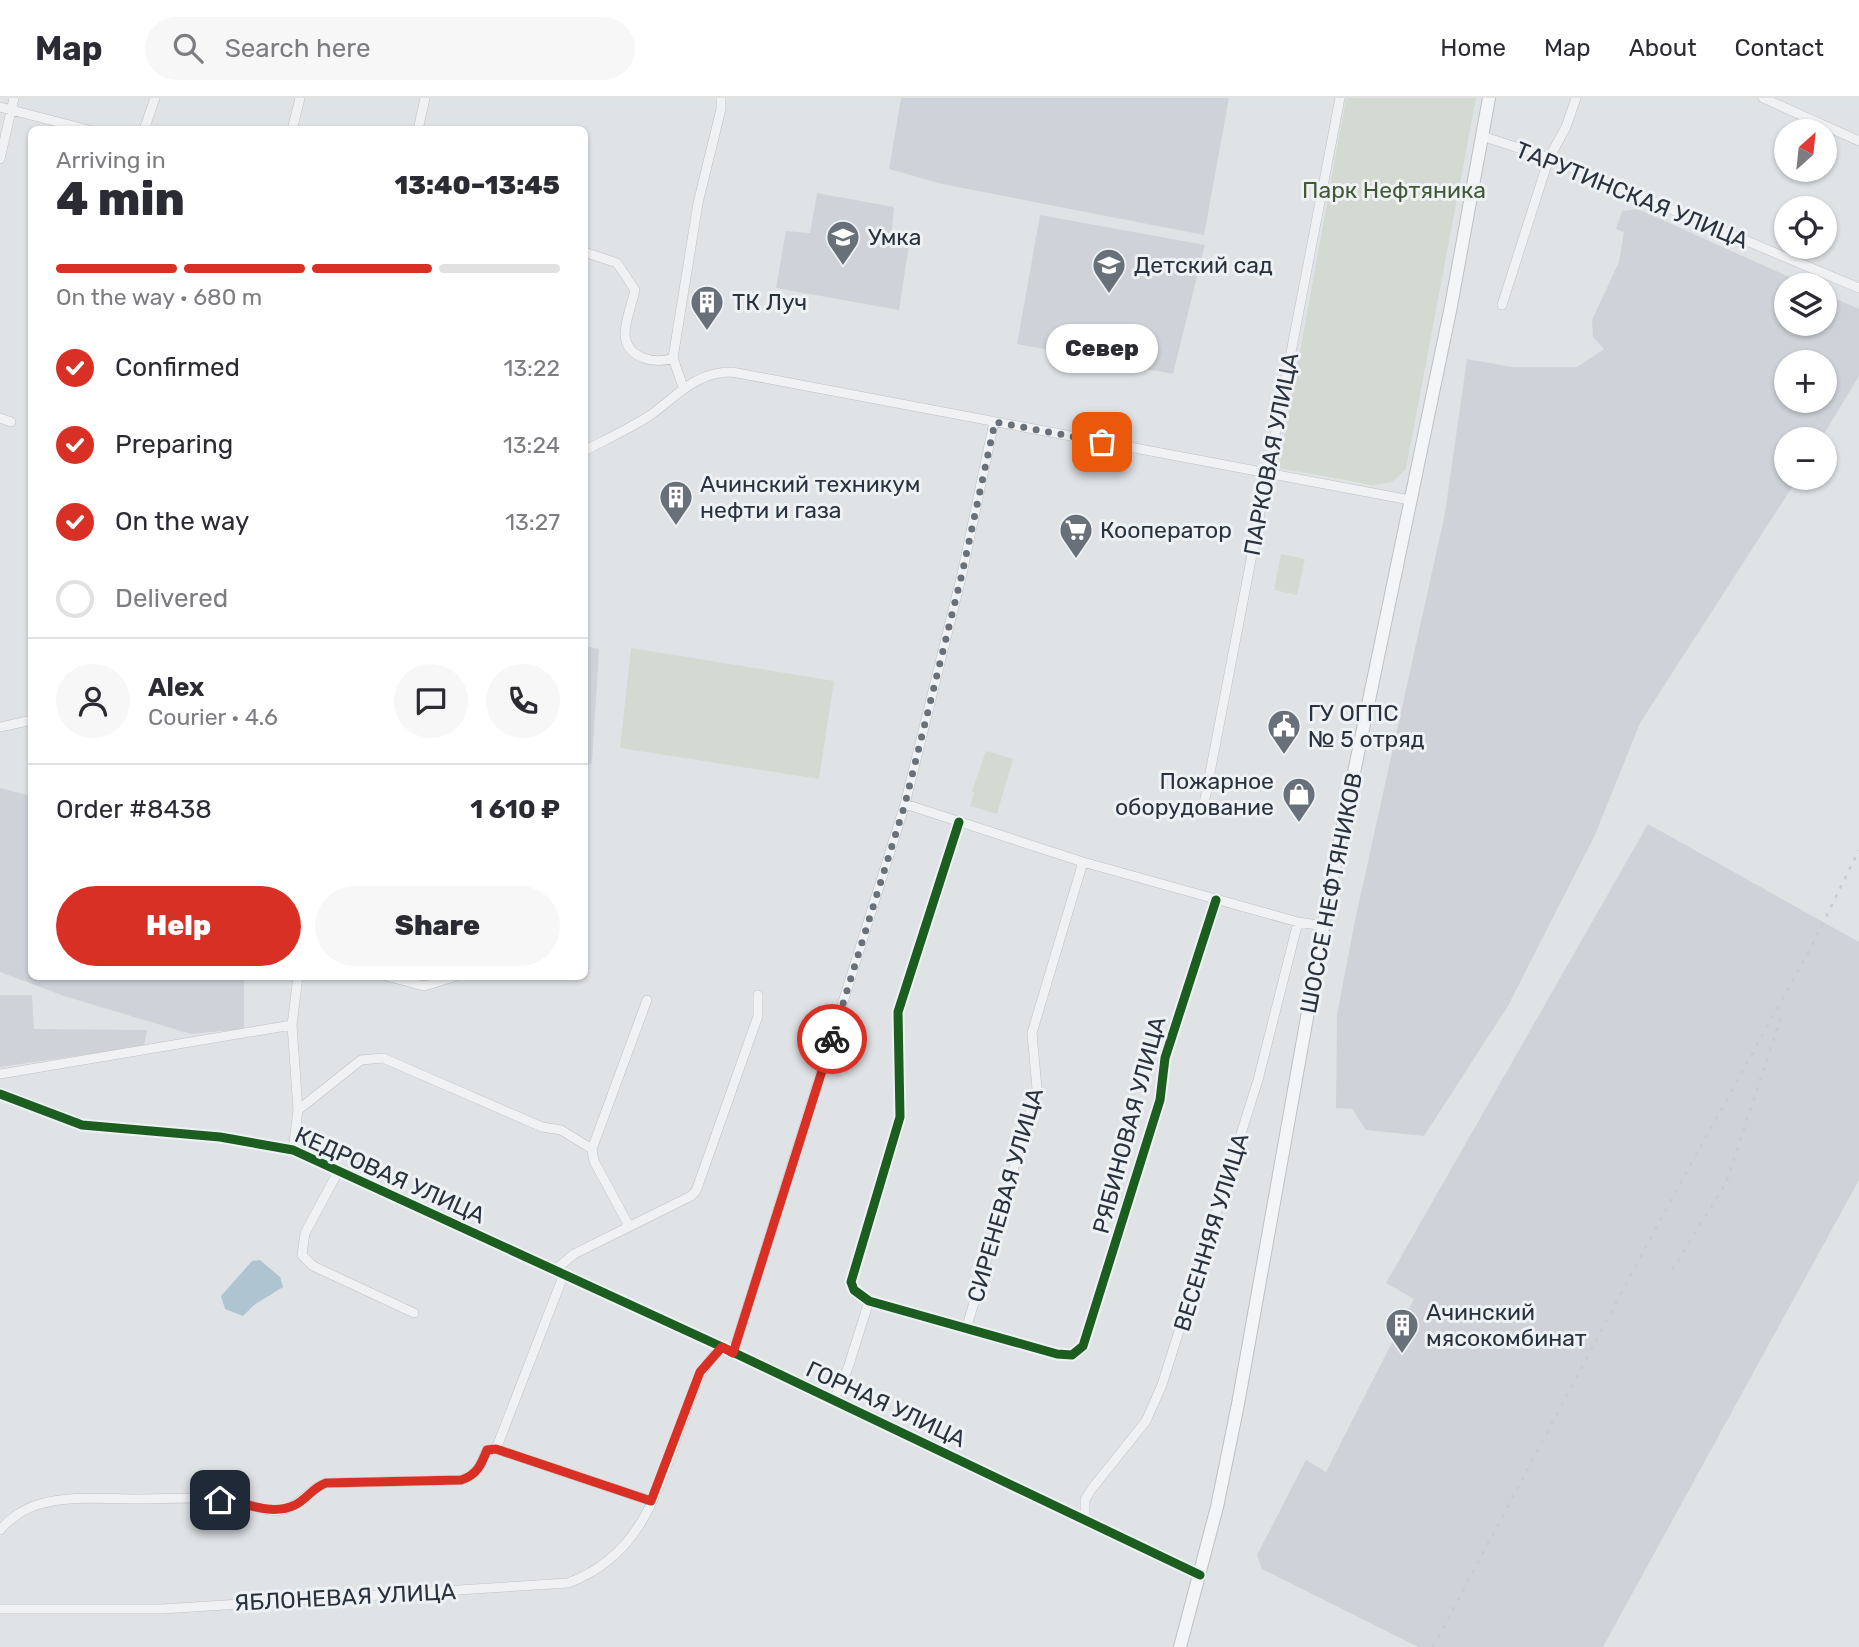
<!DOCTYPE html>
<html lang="en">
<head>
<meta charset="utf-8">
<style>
  :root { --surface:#fff; --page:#f7f7f7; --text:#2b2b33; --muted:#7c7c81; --line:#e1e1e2; --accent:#d93025 }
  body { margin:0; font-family:Rubik,sans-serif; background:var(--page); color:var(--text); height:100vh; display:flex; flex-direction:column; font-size:26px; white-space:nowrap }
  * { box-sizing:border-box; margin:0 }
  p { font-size:23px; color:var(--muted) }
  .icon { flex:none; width:38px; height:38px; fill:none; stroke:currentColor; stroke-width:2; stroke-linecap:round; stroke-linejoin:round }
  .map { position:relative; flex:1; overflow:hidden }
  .drawer { position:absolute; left:28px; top:28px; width:560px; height:854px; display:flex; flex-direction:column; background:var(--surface); border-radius:10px; box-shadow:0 2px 5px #0004 }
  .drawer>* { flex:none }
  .needle { width:46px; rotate:27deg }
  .controls { position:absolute; left:1774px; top:21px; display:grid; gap:14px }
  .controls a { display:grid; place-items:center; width:63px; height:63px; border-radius:50%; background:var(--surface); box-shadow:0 2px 5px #0004; font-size:35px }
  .pin { position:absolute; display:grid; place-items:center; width:60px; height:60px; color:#fff; margin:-30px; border-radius:14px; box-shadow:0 4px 10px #0006 }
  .courier { position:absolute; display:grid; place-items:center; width:70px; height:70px; margin:-35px; border:5px solid #d93025; border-radius:50%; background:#fff; color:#222; box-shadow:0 2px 9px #0007 }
  .bubble { position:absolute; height:49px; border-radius:24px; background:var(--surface); box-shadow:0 2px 5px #0004; font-size:23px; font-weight:800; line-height:49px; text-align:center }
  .summary em { font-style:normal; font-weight:800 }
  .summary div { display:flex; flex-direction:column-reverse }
  .summary { display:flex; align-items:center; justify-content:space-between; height:119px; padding:0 28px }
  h1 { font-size:46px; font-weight:800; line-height:52px }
  .bar { display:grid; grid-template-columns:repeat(4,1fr); gap:10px 7px; align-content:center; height:84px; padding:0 28px }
  .bar i { height:9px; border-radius:5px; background:var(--line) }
  .bar .current { background:var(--accent) }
  .bar p { grid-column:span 4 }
  .line { display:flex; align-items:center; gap:18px; padding:0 28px; border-top:2px solid var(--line) }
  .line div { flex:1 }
  .round { display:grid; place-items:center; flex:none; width:74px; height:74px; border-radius:37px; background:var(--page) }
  ol { padding:0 28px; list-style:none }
  li { display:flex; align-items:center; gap:21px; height:77px }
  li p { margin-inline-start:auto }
  li .icon { padding:7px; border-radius:50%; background:var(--accent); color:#fff; stroke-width:4 }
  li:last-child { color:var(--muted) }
  li i { width:38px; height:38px; border:4px solid var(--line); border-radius:50% }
  .primary-button { display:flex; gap:14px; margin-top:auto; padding:14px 28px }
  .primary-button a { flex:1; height:80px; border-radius:42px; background:var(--accent); color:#fff; font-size:28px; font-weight:800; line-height:80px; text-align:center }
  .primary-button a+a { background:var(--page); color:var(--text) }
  header { display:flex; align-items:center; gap:42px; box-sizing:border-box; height:98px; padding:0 35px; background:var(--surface); border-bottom:2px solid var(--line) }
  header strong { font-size:33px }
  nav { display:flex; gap:38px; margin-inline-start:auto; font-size:24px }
  .search { width:490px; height:63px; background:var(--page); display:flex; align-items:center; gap:18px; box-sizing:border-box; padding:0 24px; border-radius:38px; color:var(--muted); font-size:26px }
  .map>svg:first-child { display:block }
  .built { fill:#cfd3d9; fill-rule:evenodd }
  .green { fill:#d2dad1 }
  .water { fill:#aec4d1 }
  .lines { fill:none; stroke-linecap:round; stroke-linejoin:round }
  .minor-casing { stroke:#bfc1c4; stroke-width:10 }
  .major-casing { stroke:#bdc0c3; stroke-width:14 }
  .minor { stroke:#f0f1f2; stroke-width:9 }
  .major { stroke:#f4f5f6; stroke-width:12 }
  .rail { stroke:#c9ccce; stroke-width:2.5; stroke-dasharray:3.5 7; stroke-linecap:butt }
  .cycleway-casing { stroke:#eef2f5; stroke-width:13 }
  .cycleway { stroke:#1b5e20; stroke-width:9 }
  .done { stroke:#687179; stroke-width:7; stroke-dasharray:0 12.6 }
  .route { stroke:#d93025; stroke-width:9 }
  .labels { text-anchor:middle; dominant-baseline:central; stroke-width:6; stroke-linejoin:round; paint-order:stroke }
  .park-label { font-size:23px; fill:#415a35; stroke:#eef2f5 }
  .street-label { font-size:23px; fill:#28333f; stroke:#eef2f5 }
  .poi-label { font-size:23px; fill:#28333f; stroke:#eef2f5; text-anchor:start }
</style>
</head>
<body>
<header>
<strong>Map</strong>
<div class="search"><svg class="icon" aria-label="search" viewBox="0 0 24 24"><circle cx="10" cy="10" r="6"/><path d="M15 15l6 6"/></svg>Search here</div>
<nav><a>Home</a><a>Map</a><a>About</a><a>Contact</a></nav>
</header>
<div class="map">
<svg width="1859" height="1549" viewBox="0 0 1859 1549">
  <rect width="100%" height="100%" fill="#e0e3e6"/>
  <path class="built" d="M901 0H1229L1204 137 942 86 889 71Z
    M817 95 894 109 891 143 909 147 899 212 776 190 786 133 810 135Z
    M1638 111 1807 187H1787V226H1825V196L1859 211V278L1821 341H1787V380H1798L1640 625 1595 737 1508 908 1424 1038 1366 1032 1352 1011 1336 1010 1337 917 1355 822 1445 415 1467 261 1512 269H1577L1604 251 1593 239 1592 222 1619 164 1624 134 1616 131 1622 113ZM1825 264V303H1787V264Z
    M1040 117 1205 147 1173 276 1017 246Z
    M585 548 599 551 592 665 585 669Z
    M0 690 31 698 32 878 244 879V931L191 936 64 898 0 874Z
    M1648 726 1859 844V1082L1603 1549H1418L1262 1471 1257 1457 1306 1362 1326 1374 1414 1201 1386 1185Z
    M0 897H32L34 931 147 932 144 948 0 969Z"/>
  <path class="green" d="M1346 0H1476L1406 371 1392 384 1372 387 1279 370Z
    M1281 456 1305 461 1297 497 1274 492Z
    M631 550 834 583 819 681 620 650Z
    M986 653 1013 661 997 716 970 708 974 695 972 693Z"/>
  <path class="water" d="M260 1162 280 1179 283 1189 254 1207 243 1218 225 1211 221 1198 252 1163Z"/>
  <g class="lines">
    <defs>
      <path id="minor" d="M1763 0 1859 43
        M0 9 89 32
        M144 32 155 0
        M292 32 300 0
        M418 32 425 0
        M1482 38 1549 60 1859 190
        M0 61 14 0
        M584 154 617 165 635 192C632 206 625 223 625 236 626 260 655 267 673 260
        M1502 207 1549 60 1566 29 1576 0
        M683 289 673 260 698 105 721 11V0
        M0 320 11 324
        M584 353C607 341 631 330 652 316 679 296 696 274 732 274L1410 402
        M0 629 32 622
        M905 706 1083 764 1298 824 1324 828
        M1203 711 1340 0
        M959 724 898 914 900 1019 851 1184 854 1192 869 1203 1057 1256 1072 1257 1083 1248 1160 1002 1165 960 1216 802
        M386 878 424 888 457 878
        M0 976 292 927
        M0 996 82 1027 220 1039 293 1052 722 1249 1200 1477
        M298 1012 361 962 383 960 542 1029 561 1032 592 1051 594 1063 629 1128
        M592 1051 647 902
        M293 1052 298 1012 292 927 298 878
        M339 1072 305 1135 302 1157 313 1168 414 1215
        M555 1172 574 1156 691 1098 696 1093 758 918V897
        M967 1228 1037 991 1032 935 1083 764
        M733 1255 905 706 962 476 994 324
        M834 1302 848 1270 869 1203
        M496 1351 564 1176
        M496 1351 651 1403
        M1085 1422V1402L1090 1393 1146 1323 1162 1287 1258 982 1298 824
        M0 1432C9 1421 25 1410 40 1406 70 1397 105 1401 137 1401 169 1401 202 1398 234 1403 250 1405 265 1415 281 1412 300 1409 308 1391 326 1385L461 1382 477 1373 487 1352 496 1351
        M0 1511H162L568 1485C644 1457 659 1388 684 1319 694 1291 700 1269 722 1249"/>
      <path id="major" d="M1180 1549 1217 1409 1238 1306 1331 785 1451 208 1489 0"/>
    </defs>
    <use href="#minor" class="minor-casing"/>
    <use href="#major" class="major-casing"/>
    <use href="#minor" class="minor"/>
    <use href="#major" class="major"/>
    <path class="rail" d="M1672 1172 1726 1085 1783 913
      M1433 1549 1665 1113 1809 853 1859 752"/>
    <defs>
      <path id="cycleway" d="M959 724 898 914 900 1019 851 1184 854 1192 869 1203 1057 1256 1072 1257 1083 1248 1160 1002 1165 960 1216 802
        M0 996 82 1027 220 1039 293 1052 722 1249 1200 1477"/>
    </defs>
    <use href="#cycleway" class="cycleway-casing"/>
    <use href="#cycleway" class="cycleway"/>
  </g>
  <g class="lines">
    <path class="done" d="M832 941 905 706 962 476 995 324 1102 344"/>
    <path class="route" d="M220 1402C245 1403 270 1419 295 1407 307 1401 312 1390 326 1385L461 1382C477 1377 481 1367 487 1352L496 1351 651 1403 700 1274 722 1249 733 1255 832 941"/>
  </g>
  <defs>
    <symbol id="school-pin" viewBox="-11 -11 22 30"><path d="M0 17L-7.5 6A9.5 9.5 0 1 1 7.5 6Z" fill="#687179" stroke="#eef2f5"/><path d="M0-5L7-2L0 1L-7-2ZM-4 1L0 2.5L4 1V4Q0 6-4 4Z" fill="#fff"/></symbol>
    <symbol id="building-pin" viewBox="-11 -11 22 30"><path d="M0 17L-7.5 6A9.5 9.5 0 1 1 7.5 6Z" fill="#687179" stroke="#eef2f5"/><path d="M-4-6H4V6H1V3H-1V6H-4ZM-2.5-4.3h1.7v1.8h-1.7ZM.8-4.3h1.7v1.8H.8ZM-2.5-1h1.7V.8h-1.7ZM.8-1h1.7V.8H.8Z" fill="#fff"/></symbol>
    <symbol id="supermarket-pin" viewBox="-11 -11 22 30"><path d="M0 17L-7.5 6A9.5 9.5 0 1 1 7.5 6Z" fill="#687179" stroke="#eef2f5"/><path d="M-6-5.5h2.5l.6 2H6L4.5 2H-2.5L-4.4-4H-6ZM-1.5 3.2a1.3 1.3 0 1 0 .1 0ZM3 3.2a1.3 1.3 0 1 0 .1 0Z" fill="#fff"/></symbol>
    <symbol id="civic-pin" viewBox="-11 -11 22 30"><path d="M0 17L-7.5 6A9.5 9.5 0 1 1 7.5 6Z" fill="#687179" stroke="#eef2f5"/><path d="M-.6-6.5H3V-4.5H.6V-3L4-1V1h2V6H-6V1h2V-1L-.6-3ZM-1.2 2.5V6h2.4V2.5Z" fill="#fff"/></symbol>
    <symbol id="shop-pin" viewBox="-11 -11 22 30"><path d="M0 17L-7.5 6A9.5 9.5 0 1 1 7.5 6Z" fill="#687179" stroke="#eef2f5"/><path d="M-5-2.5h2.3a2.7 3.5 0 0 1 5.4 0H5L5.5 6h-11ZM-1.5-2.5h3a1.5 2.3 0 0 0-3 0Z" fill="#fff"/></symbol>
  </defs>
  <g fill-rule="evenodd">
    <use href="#school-pin" x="824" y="120" width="38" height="52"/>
    <use href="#school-pin" x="1090" y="148" width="38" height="52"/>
    <use href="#building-pin" x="688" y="185" width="38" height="52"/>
    <use href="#building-pin" x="657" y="380" width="38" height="52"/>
    <use href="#supermarket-pin" x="1057" y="413" width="38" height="52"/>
    <use href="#civic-pin" x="1265" y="609" width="38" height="52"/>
    <use href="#shop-pin" x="1280" y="677" width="38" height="52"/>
    <use href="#building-pin" x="1383" y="1208" width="38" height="52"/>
  </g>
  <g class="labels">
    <g class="park-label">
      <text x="1394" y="92">Парк Нефтяника</text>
    </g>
    <g class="street-label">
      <text transform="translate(1632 97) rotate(22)">ТАРУТИНСКАЯ УЛИЦА</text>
      <text transform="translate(1271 356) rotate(-79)">ПАРКОВАЯ УЛИЦА</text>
      <text transform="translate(1331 795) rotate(-79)">ШОССЕ НЕФТЯНИКОВ</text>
      <text transform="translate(1129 1027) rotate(-75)">РЯБИНОВАЯ УЛИЦА</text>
      <text transform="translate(390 1077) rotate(24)">КЕДРОВАЯ УЛИЦА</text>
      <text transform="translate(1005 1097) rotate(-74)">СИРЕНЕВАЯ УЛИЦА</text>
      <text transform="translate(1211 1134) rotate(-73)">ВЕСЕННЯЯ УЛИЦА</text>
      <text transform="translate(886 1306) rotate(25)">ГОРНАЯ УЛИЦА</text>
      <text transform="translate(345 1499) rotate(-3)">ЯБЛОНЕВАЯ УЛИЦА</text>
    </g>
    <g class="poi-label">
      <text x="868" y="139">Умка</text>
      <text x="1134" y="167">Детский сад</text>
      <text x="732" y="204">ТК Луч</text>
      <text x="700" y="386">Ачинский техникум<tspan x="700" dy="26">нефти и газа</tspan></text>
      <text x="1100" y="432">Кооператор</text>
      <text x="1308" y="615">ГУ ОГПС<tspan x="1308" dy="26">№ 5 отряд</tspan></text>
      <text x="1274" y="683" text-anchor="end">Пожарное<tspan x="1274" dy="26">оборудование</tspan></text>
      <text x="1426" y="1214">Ачинский<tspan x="1426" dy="26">мясокомбинат</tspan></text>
    </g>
  </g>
</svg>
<div class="controls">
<a><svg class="needle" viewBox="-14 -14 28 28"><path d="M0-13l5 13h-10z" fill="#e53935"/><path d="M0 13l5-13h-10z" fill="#7c7c81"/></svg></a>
<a><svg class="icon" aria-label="locate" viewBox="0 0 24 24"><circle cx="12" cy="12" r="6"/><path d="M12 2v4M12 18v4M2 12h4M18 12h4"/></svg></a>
<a><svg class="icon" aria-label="layers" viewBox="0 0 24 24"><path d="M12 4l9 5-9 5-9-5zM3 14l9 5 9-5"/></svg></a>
<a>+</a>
<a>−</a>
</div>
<div class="pin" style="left:1102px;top:344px;background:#ea580c"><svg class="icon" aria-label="bag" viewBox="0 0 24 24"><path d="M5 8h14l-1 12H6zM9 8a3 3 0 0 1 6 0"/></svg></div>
<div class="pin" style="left:220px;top:1402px;background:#1f2937"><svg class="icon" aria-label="home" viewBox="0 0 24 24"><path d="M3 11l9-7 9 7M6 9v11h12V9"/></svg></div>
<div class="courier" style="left:832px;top:941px"><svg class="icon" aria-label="bike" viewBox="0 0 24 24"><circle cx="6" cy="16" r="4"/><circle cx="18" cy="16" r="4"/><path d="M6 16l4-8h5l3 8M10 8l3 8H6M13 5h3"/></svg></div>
<div class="bubble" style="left:1046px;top:226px;width:112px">Север</div>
<section class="drawer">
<div class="summary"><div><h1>4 min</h1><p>Arriving in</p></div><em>13:40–13:45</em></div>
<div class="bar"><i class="current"></i><i class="current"></i><i class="current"></i><i></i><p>On the way · 680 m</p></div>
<ol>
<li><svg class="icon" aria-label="check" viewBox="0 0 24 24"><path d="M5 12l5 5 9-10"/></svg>Confirmed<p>13:22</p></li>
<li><svg class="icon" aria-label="check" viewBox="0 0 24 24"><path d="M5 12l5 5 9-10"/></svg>Preparing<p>13:24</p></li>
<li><svg class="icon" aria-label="check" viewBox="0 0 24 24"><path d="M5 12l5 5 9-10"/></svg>On the way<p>13:27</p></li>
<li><i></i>Delivered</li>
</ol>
<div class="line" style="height:126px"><a class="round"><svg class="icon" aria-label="person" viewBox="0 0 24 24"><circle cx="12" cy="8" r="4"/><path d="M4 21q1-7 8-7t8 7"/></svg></a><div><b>Alex</b><p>Courier · 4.6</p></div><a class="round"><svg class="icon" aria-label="chat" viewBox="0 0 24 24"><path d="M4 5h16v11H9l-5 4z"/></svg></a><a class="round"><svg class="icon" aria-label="phone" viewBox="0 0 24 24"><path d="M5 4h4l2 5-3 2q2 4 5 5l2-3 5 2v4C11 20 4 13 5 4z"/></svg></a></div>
<div class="line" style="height:91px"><div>Order #8438</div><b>1 610 ₽</b></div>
<div class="primary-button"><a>Help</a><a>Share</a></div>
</section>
</div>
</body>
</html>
